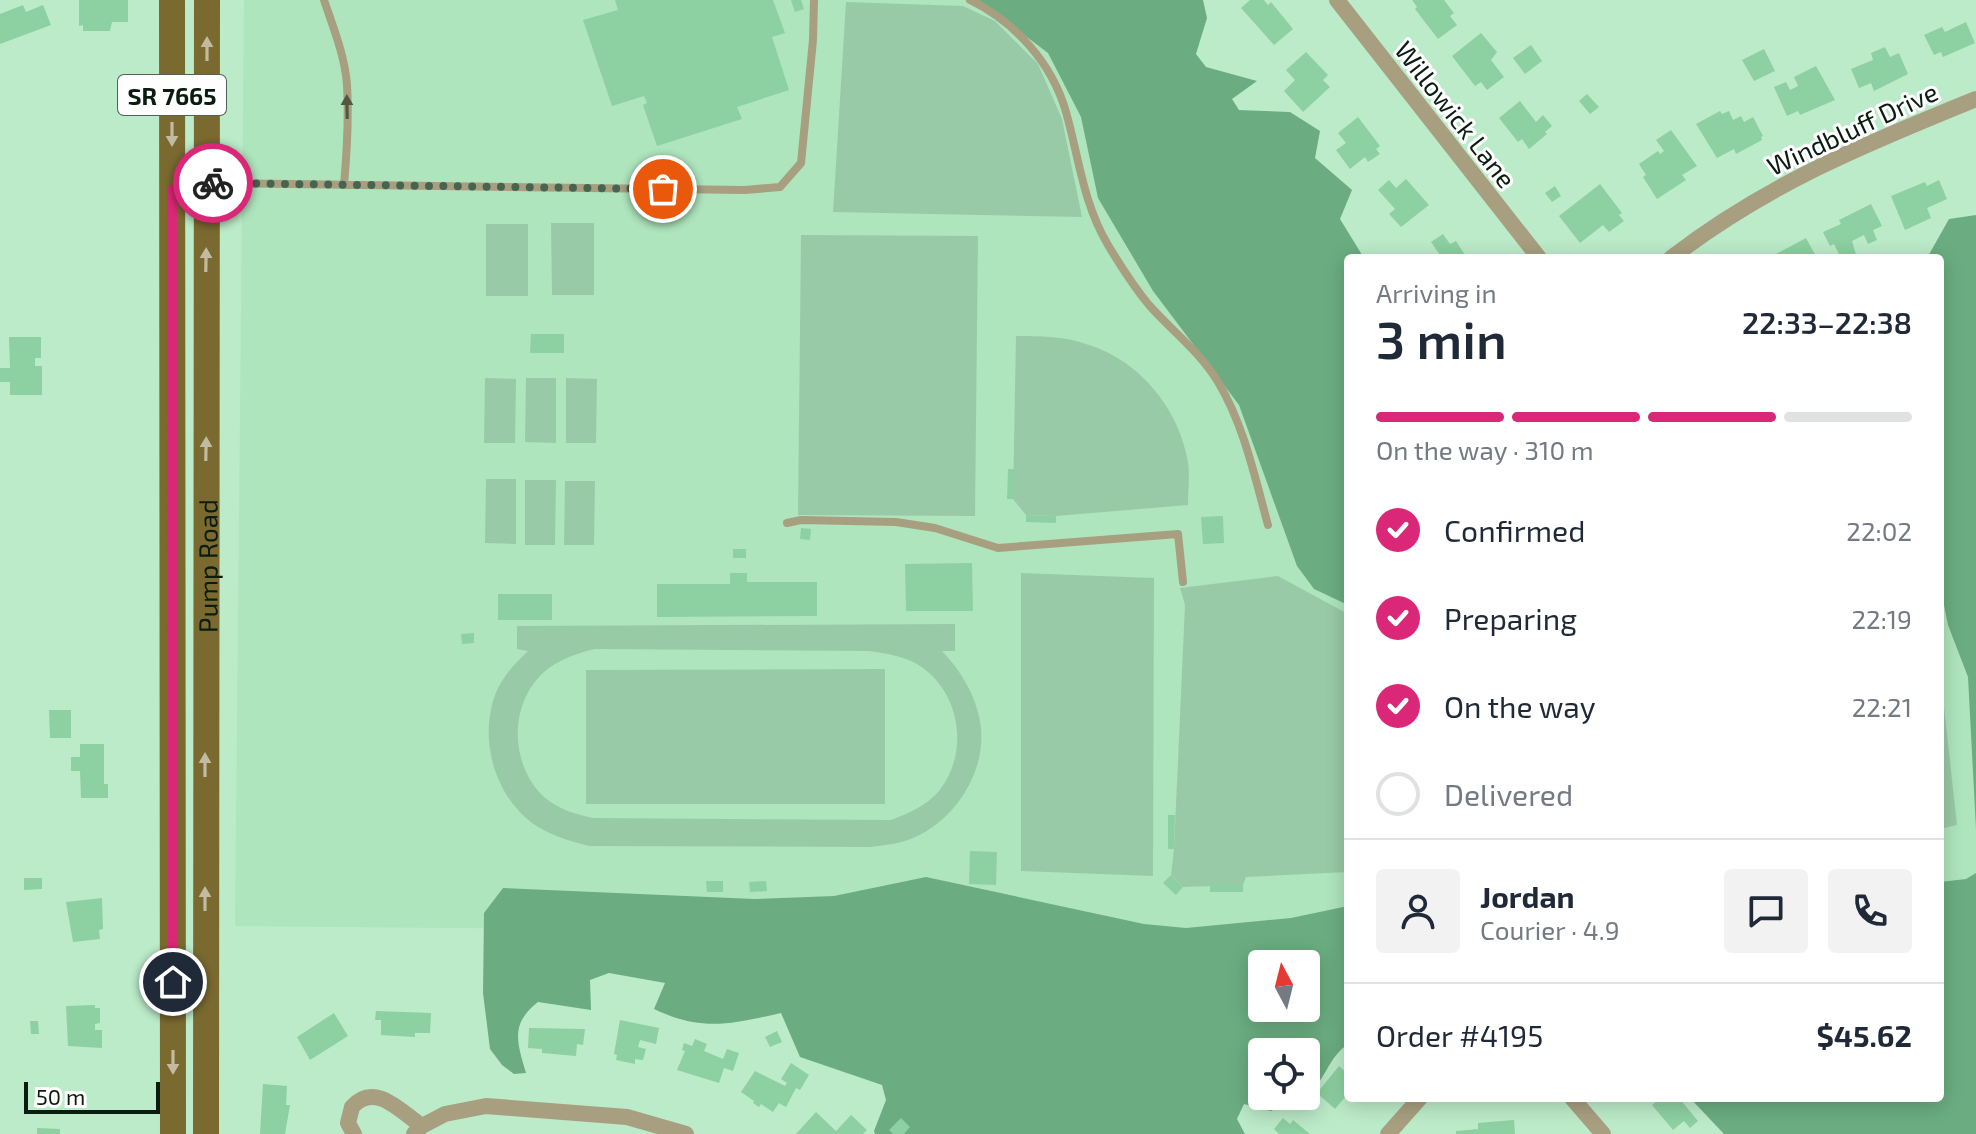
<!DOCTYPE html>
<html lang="en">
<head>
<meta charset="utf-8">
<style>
  :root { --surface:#fff; --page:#f2f2f3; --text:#1f2937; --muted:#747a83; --line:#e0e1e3; --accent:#db2777 }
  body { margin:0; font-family:"Exo 2",sans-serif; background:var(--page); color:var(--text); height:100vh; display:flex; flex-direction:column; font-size:30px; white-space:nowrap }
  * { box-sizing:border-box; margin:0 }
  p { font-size:26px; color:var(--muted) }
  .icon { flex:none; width:44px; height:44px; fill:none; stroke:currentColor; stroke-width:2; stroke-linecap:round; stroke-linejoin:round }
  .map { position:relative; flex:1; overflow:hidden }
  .side { position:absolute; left:1344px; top:254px; width:600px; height:848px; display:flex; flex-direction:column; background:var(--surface); border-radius:8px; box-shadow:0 4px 20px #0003 }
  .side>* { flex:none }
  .needle { width:52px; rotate:353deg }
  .buttons { position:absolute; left:1248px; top:950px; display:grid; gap:16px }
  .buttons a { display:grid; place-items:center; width:72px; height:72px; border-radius:8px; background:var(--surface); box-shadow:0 4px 20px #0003; font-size:40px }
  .scale { position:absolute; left:24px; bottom:20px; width:136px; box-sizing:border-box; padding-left:8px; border:4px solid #0a1c10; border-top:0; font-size:22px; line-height:28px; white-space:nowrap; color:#0a1c10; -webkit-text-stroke:6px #fefefe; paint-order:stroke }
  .pin { position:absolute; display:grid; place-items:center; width:68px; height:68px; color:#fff; margin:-34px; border:4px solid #fff; border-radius:50%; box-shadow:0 2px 8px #0007 }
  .courier { position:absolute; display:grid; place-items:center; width:80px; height:80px; margin:-40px; border:6px solid #db2777; border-radius:50%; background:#fff; color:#222; box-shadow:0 2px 10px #0007 }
  .overview em { font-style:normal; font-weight:600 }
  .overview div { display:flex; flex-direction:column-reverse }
  .overview { display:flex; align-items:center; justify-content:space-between; height:136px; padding:0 32px }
  h1 { font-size:52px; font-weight:600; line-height:60px }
  .bar { display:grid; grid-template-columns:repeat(4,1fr); gap:12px 8px; align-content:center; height:96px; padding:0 32px }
  .bar i { height:10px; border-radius:6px; background:var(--line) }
  .bar .on { background:var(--accent) }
  .bar p { grid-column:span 4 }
  .line { display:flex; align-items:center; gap:20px; padding:0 32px; border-top:2px solid var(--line) }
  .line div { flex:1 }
  .round { display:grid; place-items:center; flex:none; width:84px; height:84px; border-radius:8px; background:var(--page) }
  ol { padding:0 32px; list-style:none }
  li { display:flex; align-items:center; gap:24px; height:88px }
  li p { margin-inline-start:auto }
  li .icon { padding:8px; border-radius:50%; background:var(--accent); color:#fff; stroke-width:4 }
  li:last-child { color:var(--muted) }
  li i { width:44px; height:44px; border:4px solid var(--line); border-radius:50% }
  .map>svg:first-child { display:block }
  .built { fill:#aee5bd }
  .green { fill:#99caa7; fill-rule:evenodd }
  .forest { fill:#6bad80; fill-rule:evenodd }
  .building { fill:#8dd0a1 }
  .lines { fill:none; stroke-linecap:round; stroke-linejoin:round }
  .service { stroke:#a89f81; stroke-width:8 }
  .minor { stroke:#a89f81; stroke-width:16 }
  .primary { stroke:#7b6a30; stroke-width:26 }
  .oneway { fill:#c3bba1 }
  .oneway2 { fill:#515743 }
  .done { stroke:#486451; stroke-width:8; stroke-dasharray:0 14.4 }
  .route { stroke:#db2777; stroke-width:10 }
  .labels { text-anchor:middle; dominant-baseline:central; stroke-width:6; stroke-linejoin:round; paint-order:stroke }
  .shield { fill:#fefefe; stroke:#536057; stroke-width:2 }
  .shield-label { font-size:24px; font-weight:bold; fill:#0a1c10 }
  .street-label { font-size:26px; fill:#0a1c10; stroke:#fefefe }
</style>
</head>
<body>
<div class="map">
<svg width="1976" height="1134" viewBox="0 0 1976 1134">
  <rect width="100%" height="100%" fill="#bcebc9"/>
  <path class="built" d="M244 0H1147L1348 271V936L235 926Z
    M1976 443V941H1940V446Z"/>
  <path class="green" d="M846 2 963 6 995 21 1038 64 1062 119 1082 217 833 212Z
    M551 223H594V295H552Z
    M486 224H528V296H486Z
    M801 235 978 236 975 516 798 515Z
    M1016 336C1041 336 1065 336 1089 345 1140 361 1179 409 1188 462 1190 475 1188 491 1188 505L1056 516 1026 515 1013 499Z
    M485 378 516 379 515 443H484Z
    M526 378H556V443L525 442Z
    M566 378 597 379 596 443H566Z
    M486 479H516V544L485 543Z
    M525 480H556L555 545H525Z
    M565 481H595L594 545H564Z
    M1021 573 1154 578 1153 876 1021 871Z
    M1278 576 1348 614V872L1246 877 1243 885 1183 887 1171 875 1174 849 1185 605 1180 588Z
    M955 624V651H942C961 671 975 694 980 721 989 770 954 824 908 840 897 844 883 845 871 847L589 846C570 841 549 835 532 823 494 794 479 739 495 695 502 677 515 663 528 651L517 649V626ZM595 649 869 651C888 654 907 656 923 668 961 696 969 753 939 791 926 806 909 813 891 820L593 818C575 814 557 809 543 796 508 762 509 698 549 668 563 658 578 653 595 649Z
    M885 669V804H586V670Z
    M1940 671 1957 825 1940 829Z"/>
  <path class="forest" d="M978 0H1203L1207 18 1196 54 1206 67 1257 81 1232 99 1239 110 1290 112 1320 131 1315 158 1352 190 1340 219 1364 258H1348V605L1314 589 1297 566 1239 405 1153 291 1098 198 1081 117 1048 53Z
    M1976 215V829L1968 677 1948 625 1940 585V258H1927L1949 219Z
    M1976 873V1134H1724L1690 1098H1940V882L1966 879Z
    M926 877 1144 924 1186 928 1291 918 1348 906V1044C1326 1059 1327 1082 1306 1093V1052H1262V1096H1300L1271 1111 1244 1104 1237 1119 1245 1134H875L874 1131 886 1100 882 1085 800 1057 781 1013C731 1024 702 1032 654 1009L665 983 609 973 590 980 591 1010 538 1002C510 1024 517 1042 526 1073L514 1074 502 1065 490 1049 483 993 484 913 503 888 754 899 834 896ZM1262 964H1306V1008H1262Z"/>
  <path class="building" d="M79 0H128V22H112L110 31H83V25L79 26Z
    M615 0H773L785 33 772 37 789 90 737 107 742 119 657 146 643 105 647 103 644 96 612 106 583 20 618 10Z
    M791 0H801L804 9 795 12Z
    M1250 0H1264L1268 5 1271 2 1293 29 1274 45 1241 8Z
    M1412 0H1444L1454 13 1450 16 1457 25 1438 39 1415 9 1417 7Z
    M23 5 26 12 43 5 51 25 0 44V14Z
    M1966 22 1975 43 1943 57 1941 52 1934 55 1924 35 1942 27 1945 32Z
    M1481 33 1497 52 1491 60 1504 77 1487 90 1481 82 1475 86 1452 56Z
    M1531 45 1542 61 1525 74 1513 58Z
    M1885 47 1890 57 1899 53 1908 74 1874 91 1871 83 1859 88 1851 69 1873 60 1871 53Z
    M1764 49 1775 71 1754 81 1742 60Z
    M1306 52 1328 75 1323 80 1330 87 1303 112 1284 91 1295 80 1286 70Z
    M1816 66 1835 100 1800 115 1798 111 1787 116 1774 87 1786 82 1790 90 1798 86 1794 77Z
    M1587 94 1599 107 1590 114 1579 101Z
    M1520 101 1536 122 1543 115 1552 126 1545 132 1547 134 1529 149 1522 139 1518 142 1499 118Z
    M1720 111 1722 114 1729 111 1733 120 1741 116 1744 122 1753 117 1763 136 1761 137 1762 140 1736 154 1734 149 1717 158 1696 124Z
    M1358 117 1380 146 1376 149 1380 154 1368 162 1365 157 1350 169 1336 150 1346 143 1338 133Z
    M1671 130 1697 166 1682 175 1686 180 1657 199 1643 177 1646 175 1639 164 1658 151 1660 154 1664 151 1656 140Z
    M1406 179 1429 205 1401 227 1389 214 1395 209 1378 190 1389 180 1396 188Z
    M1939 180 1947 199 1927 208 1931 218 1905 230 1891 196 1925 182 1927 186Z
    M1600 184 1622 213 1619 215 1624 221 1609 232 1603 225 1580 243 1559 216Z
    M1555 186 1561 196 1552 202 1545 193Z
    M1871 204 1882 226 1873 230 1877 240 1868 244 1864 235 1852 241 1857 258H1841L1834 244 1830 246 1823 232 1841 224 1839 220Z
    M1443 234 1450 244 1456 241 1467 258H1442L1431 242Z
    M1806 238 1817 258H1776L1774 255Z
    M531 334H564V353H530Z
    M9 337H41V358H35V366H42V395H10V382H0V368H10Z
    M1008 469H1015L1013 499H1007Z
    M1026 515 1056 516V523L1026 522Z
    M1223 516 1224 543 1203 544 1201 517Z
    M801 528 811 529 810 540 800 539Z
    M733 549H746V558H733Z
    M972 563 973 611H906L905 564Z
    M730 573H747V582H817V616L657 617V584H730Z
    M498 594H552V620H498Z
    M474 633V643L462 644 461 634Z
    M49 710H71V738H50Z
    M80 744H104V784H108V798H81L80 771H71V757H80Z
    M1168 815H1175L1174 849H1168Z
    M970 851 997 852 996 885 969 884Z
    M1171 875 1183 887 1176 895 1163 883Z
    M24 878H42V889L24 890Z
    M706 881H723V892H707Z
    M766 881 767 891 750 892 749 882Z
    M1210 885H1243V892H1210Z
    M102 898 103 929 99 930 100 939 73 942 66 902Z
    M95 1005V1008H100V1023L95 1024V1030H102V1048L68 1046 66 1006Z
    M376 1011 431 1013 430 1033H415V1037L381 1035V1020H375Z
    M334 1013 348 1036 310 1060 297 1037Z
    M620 1020 659 1028 656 1044 640 1040 638 1047 646 1049 643 1060 635 1059V1064L616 1060 617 1055 614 1054Z
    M30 1021H38L39 1034H31Z
    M529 1028 585 1029 583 1045 577 1044 576 1056 542 1053V1049L528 1048Z
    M777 1031 782 1042 770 1047 765 1037Z
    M695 1039 707 1044 704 1051 723 1059 727 1049 739 1053 733 1071 724 1068 719 1083 677 1070 685 1051 682 1050 684 1043 692 1046Z
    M791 1063 809 1075 800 1090 796 1088 786 1107 779 1103 773 1112 761 1104 759 1107 753 1103 754 1101 741 1092 755 1071 785 1086 787 1083 781 1079Z
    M1339 1066 1348 1074V1098L1346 1096 1335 1109 1317 1093Z
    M263 1084 287 1086 286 1105H290L285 1134H260Z
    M1661 1098H1679L1698 1121 1690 1128 1684 1121 1673 1130 1652 1105Z
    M816 1112 836 1131 851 1115 867 1130 863 1134H796Z
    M901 1118 910 1127 904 1134H893L889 1130Z
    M1283 1118 1290 1124 1293 1120 1310 1134H1279L1274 1129Z
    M1514 1120 1515 1134H1456V1131L1478 1129V1123Z
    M37 1128 60 1129V1134H37Z"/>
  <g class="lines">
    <path class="service" d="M324 0C333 27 345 56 347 85 349 118 347 151 344 185
      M970 0C1015 22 1052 63 1066 112 1079 158 1083 203 1108 245 1120 265 1134 287 1149 305 1172 331 1200 352 1218 382 1244 425 1255 478 1268 525
      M177 189 207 183 745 190 780 187 801 163 813 40 814 0
      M787 523 801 520 896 522 935 528 998 548 1178 534 1183 582"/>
    <path class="minor" d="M1337 0 1539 258
      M1671 258C1767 184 1865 144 1976 99
      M1572 1098 1603 1134
      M354 1134 348 1123 352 1107C375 1081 401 1112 422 1126
      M414 1134 422 1126 445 1114 486 1106 627 1117 686 1134
      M1388 1134 1420 1098"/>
    <g class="primary">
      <path d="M172 0 173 1134"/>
      <path id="s1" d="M206 1134 207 0"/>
    </g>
  </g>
  <defs><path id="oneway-solid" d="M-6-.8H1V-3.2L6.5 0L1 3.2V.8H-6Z" transform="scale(2)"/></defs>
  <g class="oneway">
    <use href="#oneway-solid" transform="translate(207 49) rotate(-90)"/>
    <use href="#oneway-solid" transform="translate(172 134) rotate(90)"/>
    <use href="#oneway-solid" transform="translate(206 260) rotate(-89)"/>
    <use href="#oneway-solid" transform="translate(206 449) rotate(-89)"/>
    <use href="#oneway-solid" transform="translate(205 765) rotate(-90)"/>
    <use href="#oneway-solid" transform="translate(205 899) rotate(-90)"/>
    <use href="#oneway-solid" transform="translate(173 1062) rotate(90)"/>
  </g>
  <use class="oneway2" href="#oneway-solid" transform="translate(347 107) rotate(-91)"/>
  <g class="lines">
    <path class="done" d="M213 183 663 189"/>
    <path class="route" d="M173 982 172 190 213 183"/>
  </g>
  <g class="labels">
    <rect class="shield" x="118" y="75" width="108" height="40" rx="6"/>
    <g class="shield-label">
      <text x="172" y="95">SR 7665</text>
    </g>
    <g class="street-label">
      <text transform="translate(1456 114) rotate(52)">Willowick Lane</text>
      <text transform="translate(1852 128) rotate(-25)">Windbluff Drive</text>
      <text stroke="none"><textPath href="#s1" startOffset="568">Pump Road</textPath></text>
    </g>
  </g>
</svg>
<div class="buttons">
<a><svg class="needle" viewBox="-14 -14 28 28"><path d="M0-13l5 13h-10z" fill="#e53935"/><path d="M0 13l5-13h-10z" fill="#747a83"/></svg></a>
<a><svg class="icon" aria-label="locate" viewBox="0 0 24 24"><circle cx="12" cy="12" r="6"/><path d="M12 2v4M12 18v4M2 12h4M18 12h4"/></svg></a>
</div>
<div class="scale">50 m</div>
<div class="pin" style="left:663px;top:189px;background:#ea580c"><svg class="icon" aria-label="bag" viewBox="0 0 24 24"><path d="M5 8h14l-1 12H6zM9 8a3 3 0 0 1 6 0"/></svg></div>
<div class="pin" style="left:173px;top:982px;background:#1f2937"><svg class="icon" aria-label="home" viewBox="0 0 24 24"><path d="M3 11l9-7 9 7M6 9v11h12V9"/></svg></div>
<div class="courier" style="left:213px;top:183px"><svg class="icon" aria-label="bike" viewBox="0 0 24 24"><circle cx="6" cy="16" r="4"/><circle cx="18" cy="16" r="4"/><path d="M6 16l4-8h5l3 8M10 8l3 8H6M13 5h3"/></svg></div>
<section class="side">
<div class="overview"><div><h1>3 min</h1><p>Arriving in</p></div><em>22:33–22:38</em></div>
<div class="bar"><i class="on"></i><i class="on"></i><i class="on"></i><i></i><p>On the way · 310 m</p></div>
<ol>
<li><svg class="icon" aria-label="check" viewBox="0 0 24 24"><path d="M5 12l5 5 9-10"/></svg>Confirmed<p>22:02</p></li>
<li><svg class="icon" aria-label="check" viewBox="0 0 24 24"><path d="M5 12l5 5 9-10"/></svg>Preparing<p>22:19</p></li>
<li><svg class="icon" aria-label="check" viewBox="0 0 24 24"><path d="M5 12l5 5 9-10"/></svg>On the way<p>22:21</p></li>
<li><i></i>Delivered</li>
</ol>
<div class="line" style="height:144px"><a class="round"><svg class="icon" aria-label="person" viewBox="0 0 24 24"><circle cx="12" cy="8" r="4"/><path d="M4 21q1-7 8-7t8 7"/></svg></a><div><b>Jordan</b><p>Courier · 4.9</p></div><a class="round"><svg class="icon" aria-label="chat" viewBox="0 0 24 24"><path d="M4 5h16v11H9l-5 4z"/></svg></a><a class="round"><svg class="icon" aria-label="phone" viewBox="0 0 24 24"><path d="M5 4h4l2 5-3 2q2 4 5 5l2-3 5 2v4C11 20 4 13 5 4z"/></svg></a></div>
<div class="line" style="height:104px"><div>Order #4195</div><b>$45.62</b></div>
</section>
</div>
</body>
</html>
